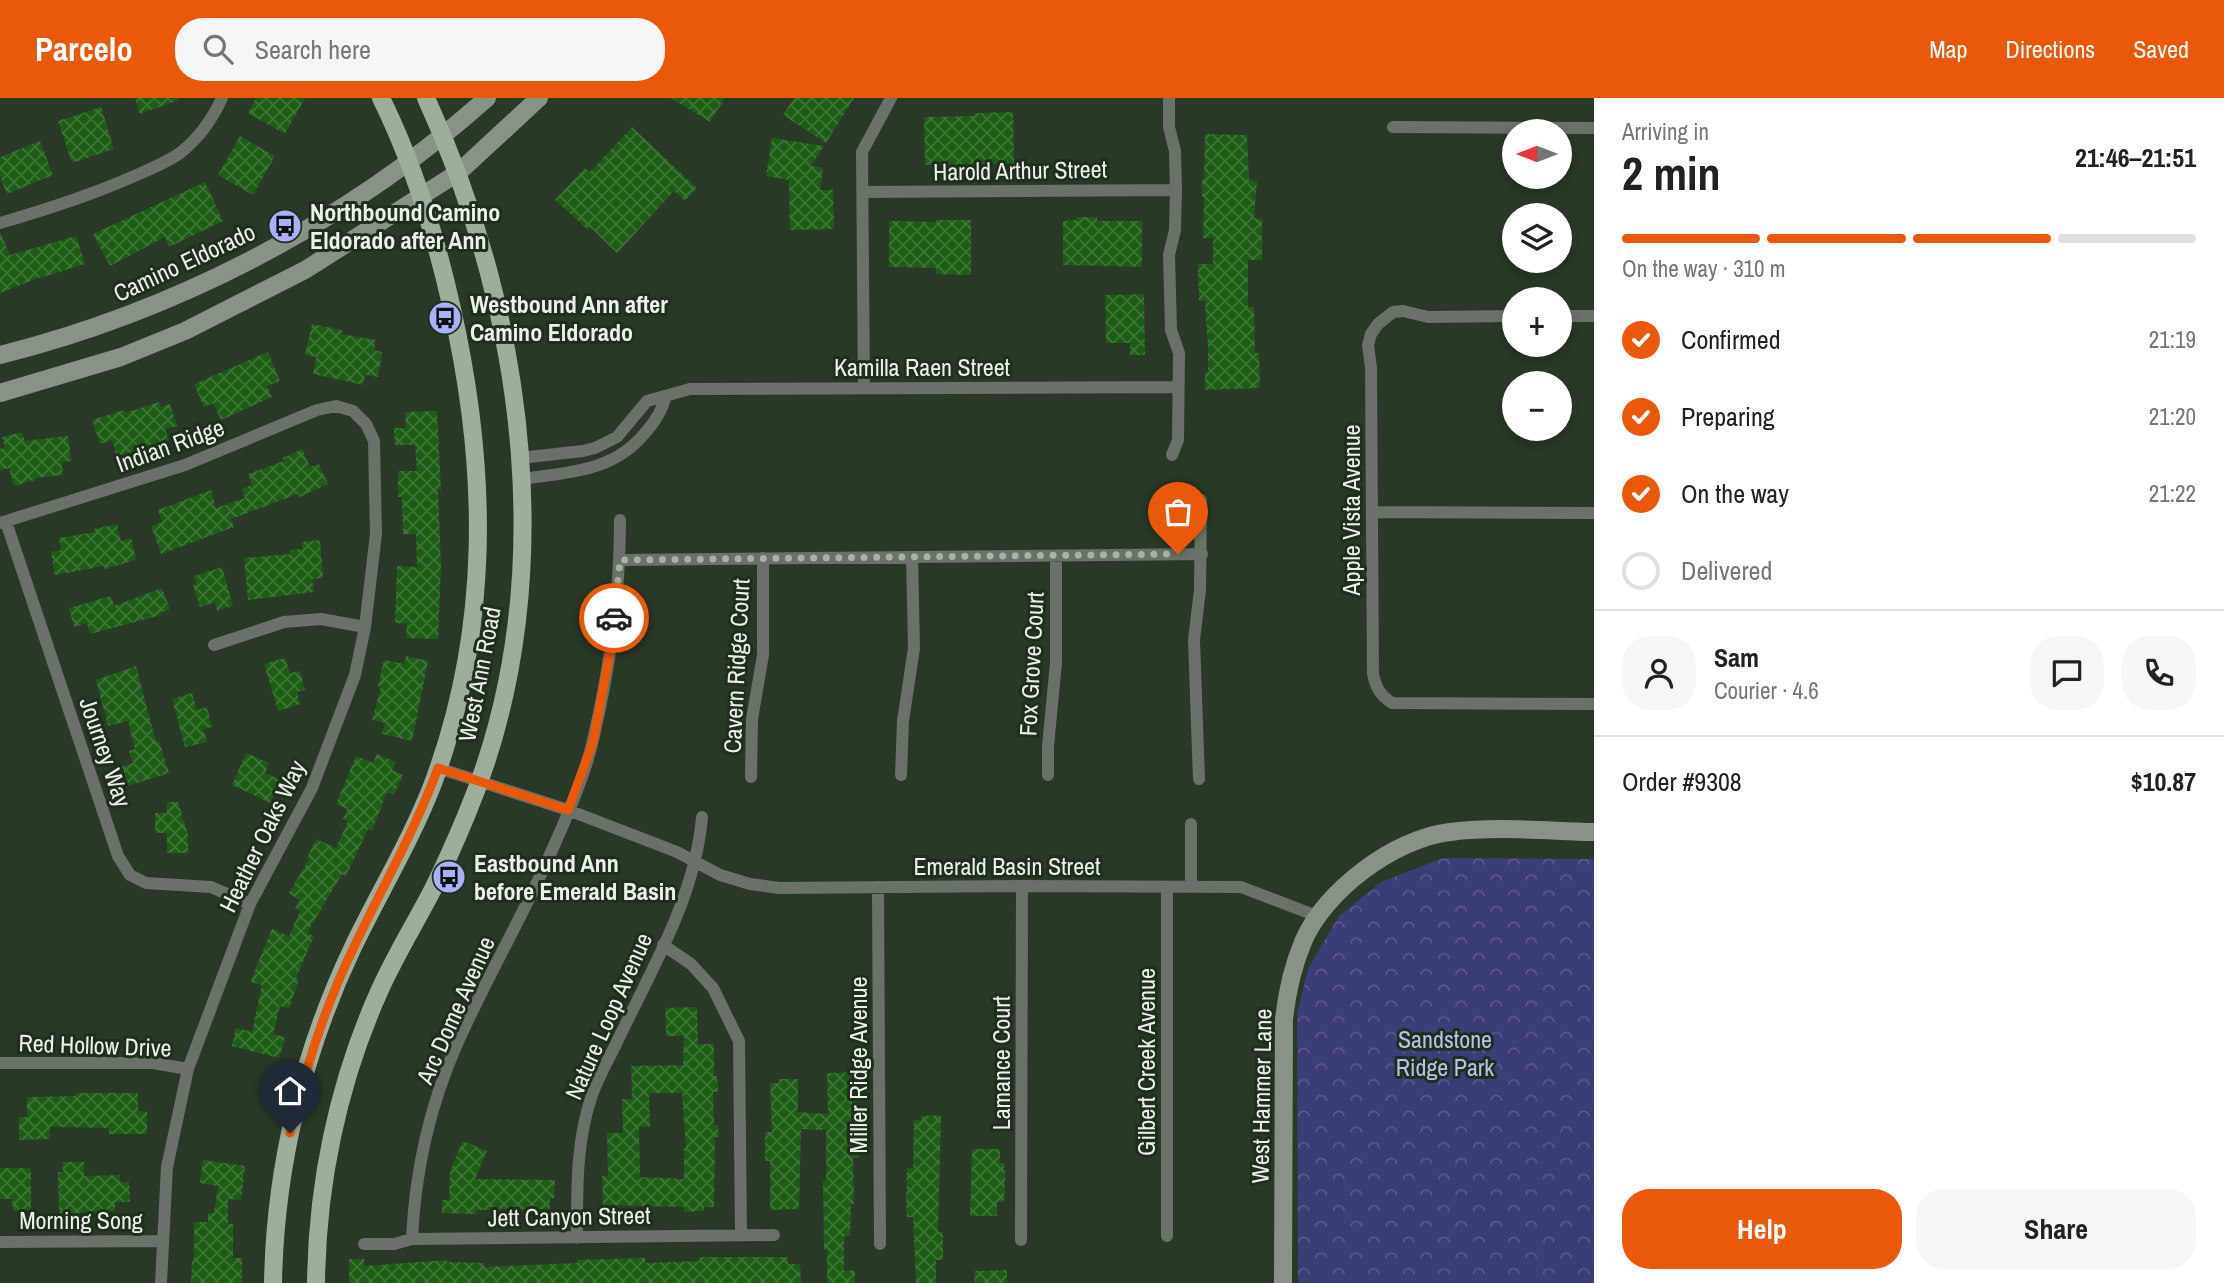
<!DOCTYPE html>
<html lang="en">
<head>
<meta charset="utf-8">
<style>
  :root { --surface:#fff; --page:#f6f6f6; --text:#222; --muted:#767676; --line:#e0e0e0; --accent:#ea580c }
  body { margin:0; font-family:"Archivo Narrow",sans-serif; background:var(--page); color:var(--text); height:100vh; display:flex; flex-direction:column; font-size:26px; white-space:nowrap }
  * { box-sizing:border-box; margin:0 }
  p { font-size:23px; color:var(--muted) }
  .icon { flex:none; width:38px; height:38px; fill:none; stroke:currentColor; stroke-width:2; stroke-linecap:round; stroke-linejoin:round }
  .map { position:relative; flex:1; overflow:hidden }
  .side { display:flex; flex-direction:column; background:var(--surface); width:630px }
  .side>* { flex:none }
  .needle { width:46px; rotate:270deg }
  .controls { position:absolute; left:1502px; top:21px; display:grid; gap:14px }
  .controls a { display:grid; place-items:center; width:70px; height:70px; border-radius:50%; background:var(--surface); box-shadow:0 4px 10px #0003; font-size:35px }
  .pin { position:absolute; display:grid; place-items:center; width:60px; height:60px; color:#fff; margin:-72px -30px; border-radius:50% 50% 50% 0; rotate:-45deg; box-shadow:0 0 7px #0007 }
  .pin .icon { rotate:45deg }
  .courier { position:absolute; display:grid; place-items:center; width:70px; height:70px; margin:-35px; border:5px solid #ea580c; border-radius:50%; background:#fff; color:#222; box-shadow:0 2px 9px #0007 }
  .head em { font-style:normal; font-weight:800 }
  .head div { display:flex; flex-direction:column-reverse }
  .head { display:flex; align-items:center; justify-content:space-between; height:119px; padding:0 28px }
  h1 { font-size:46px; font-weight:800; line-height:52px }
  .bar { display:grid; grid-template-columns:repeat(4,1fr); gap:10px 7px; align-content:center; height:84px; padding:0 28px }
  .bar i { height:9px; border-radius:5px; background:var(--line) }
  .bar .current { background:var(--accent) }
  .bar p { grid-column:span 4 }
  .line { display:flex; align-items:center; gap:18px; padding:0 28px; border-top:2px solid var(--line) }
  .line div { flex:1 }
  .round { display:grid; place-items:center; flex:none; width:74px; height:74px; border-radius:28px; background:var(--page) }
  ol { padding:0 28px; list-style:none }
  li { display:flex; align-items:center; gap:21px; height:77px }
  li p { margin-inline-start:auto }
  li .icon { padding:7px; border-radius:50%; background:var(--accent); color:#fff; stroke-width:4 }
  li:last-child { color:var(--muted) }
  li i { width:38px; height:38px; border:4px solid var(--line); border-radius:50% }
  .primary-button { display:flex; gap:14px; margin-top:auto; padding:14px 28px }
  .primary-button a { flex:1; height:80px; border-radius:28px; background:var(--accent); color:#fff; font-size:28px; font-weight:800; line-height:80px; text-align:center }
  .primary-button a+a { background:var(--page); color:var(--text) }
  header { display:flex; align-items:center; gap:42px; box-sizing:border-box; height:98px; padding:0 35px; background:var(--accent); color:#fff }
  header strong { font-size:33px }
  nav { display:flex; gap:38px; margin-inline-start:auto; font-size:24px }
  .search { width:490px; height:63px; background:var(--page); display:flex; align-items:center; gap:18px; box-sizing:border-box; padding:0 24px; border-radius:28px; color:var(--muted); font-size:26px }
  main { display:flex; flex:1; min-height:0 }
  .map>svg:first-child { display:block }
  .park { fill:url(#park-crowns) }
  .building { fill:url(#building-cross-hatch); fill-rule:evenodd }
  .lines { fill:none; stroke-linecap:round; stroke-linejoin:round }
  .street { stroke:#697168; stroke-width:12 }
  .secondary { stroke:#879385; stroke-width:18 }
  .primary { stroke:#9ead9c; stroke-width:18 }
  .done { stroke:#a6b2a4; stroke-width:7; stroke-dasharray:0 12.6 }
  .route { stroke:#ea580c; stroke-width:9 }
  .labels { text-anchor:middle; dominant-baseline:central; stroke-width:6; stroke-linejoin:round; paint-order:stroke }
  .street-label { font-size:24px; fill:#eaf3e8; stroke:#1f2e1d }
  .poi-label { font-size:24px; font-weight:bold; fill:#eaf3e8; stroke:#1f2e1d; text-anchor:start }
  .park-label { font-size:24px; fill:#bcc1ec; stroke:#1f2e1d }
</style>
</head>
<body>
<header>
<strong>Parcelo</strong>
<div class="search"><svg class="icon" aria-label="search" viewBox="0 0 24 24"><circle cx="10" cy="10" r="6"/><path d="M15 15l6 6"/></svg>Search here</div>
<nav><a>Map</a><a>Directions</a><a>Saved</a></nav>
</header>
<main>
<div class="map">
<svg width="1594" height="1185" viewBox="0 0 1594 1185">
  <defs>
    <pattern id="park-crowns" width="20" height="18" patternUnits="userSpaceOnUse" patternTransform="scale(1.75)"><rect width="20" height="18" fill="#3b3d77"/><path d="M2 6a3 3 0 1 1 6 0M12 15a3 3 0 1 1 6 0" fill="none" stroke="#585a8a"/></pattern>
    <pattern id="building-cross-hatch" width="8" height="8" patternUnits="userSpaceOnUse" patternTransform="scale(1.75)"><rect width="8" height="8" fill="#1d5d15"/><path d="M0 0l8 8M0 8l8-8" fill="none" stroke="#3e7537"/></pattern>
  </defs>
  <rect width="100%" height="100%" fill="#293827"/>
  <path class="park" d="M1443 760 1594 761V1185H1298L1297 916 1308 871 1339 818 1381 784Z"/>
  <path class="building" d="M135 0H179V2L140 16Z
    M256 0H305L285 36 248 15Z
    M671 0H725L710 24Z
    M794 0H854L826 45 783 17Z
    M101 9 114 51 72 65 58 23Z
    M1013 14 1014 66 925 67 924 19 974 18V15Z
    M632 29 697 90 685 103 674 93 617 155 590 129 588 132 555 102 585 70 590 74Z
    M1205 36 1247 37 1249 82 1257 83 1254 120 1262 121V162H1248V209H1254L1255 255H1259L1260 290 1205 292V274H1208V249L1205 203H1199L1198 166H1213V140H1203L1204 99H1202V82H1204Z
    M240 38 275 58 253 97 218 77Z
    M772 40 824 48 811 68 823 70 820 92H833L834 131 790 132 789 82 766 78Z
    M40 43 53 77 7 96 0 79V59Z
    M205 84 223 123 169 149 165 139 110 168 93 136Z
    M1077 119H1097V123H1142V169L1063 167V123L1077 122Z
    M936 122H971V177L936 176V170L889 169V123L936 124Z
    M0 134 10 157 76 138 85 166 33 182 0 195Z
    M1144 196 1145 257H1130V245H1106L1105 197Z
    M312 226 342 232 341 236 376 242 374 252 382 254 378 279 365 277 363 287 313 276 316 259 305 257Z
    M268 254 280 283 267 288 272 299 221 322 213 305 204 309 194 286Z
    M159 304 161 309 170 306 177 328 165 331 169 342 117 359 112 342 100 346 92 322 124 312 125 315Z
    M437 313 441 392H438L441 467 438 541 406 540 407 526 395 525 397 468 417 469 416 436H403L402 399H398V373H417L415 347H395L394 330H406L405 314Z
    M22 334 25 343 68 338 71 363 62 364 63 377 35 380V382L14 388 9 370 0 372V351L5 349 2 339Z
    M302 351 310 369 319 366 328 386 300 399 298 396 231 421 234 429 161 456 151 428 162 424 158 412 211 392 216 410 245 400 242 391 252 387 248 376 284 363 283 360Z
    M117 426 121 443 131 440 136 462 105 471 104 468 55 477 51 454 61 452 59 440 95 434 94 431Z
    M320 442 323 480 312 481 314 494 248 502 244 460 290 456V452L302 451V444Z
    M222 469 233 508 217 513 215 504 200 509 193 487 196 486 194 478Z
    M162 490 170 511 160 515 161 517 90 536 87 525 74 529 69 510 111 498 114 508Z
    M406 558 428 563 412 643 382 636 385 625 372 622 381 589 378 588 384 562 404 566Z
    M285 560 290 575 300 573 305 592 297 594 300 606 278 613 264 566Z
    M136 568 156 644 159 643 169 675 128 688 122 668 133 665 129 653 135 651 128 623 108 628 96 582Z
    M192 595 197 612 207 609 212 629 203 631 207 644 185 649 172 601Z
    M246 655 269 665 265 675 280 682 270 705 232 687Z
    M377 656 396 664 392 672 403 677 394 697 387 694 372 733 368 731 346 778 342 776 307 835 314 838 296 880 299 881 289 911 280 908 273 936 285 939 279 960 232 948 236 930 252 934 262 887 251 884 255 872 272 831 289 838 300 813 295 810 300 802 289 795 309 761 307 760 316 741 336 750 348 723 343 721 347 711 336 706 356 658 373 665Z
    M167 704H178L188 737V755H167V735H155V715H167Z
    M697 909 698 946H714V978H717L718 994H713L714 1027H718L719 1039H715L714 1109H704V1113L684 1114V1109L603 1107 602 1078H608L607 1035H623L622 1001H632L631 968 683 967 684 938H666L665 910ZM649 995H682L686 1050H684V1081L640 1079 639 1029H650Z
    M860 974V989H856L857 1023H861L860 1055 858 1060H853L854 1106H851L850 1138H844V1173L855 1172V1185H827V1152H824L823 1082H826V1032L801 1031 799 1111 770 1112V1063H765V1034H772L770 985H779L778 981H798V1014L828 1016 827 975Z
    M76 995H138V1013L147 1014V1036H109V1030L50 1029V1041L19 1042V1019H27V999L76 998Z
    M941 1017 938 1134H943V1162H936V1185H916L913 1119H907L906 1105 907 1070H913L914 1022H922V1018Z
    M463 1043 487 1053 475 1081 555 1082 554 1100H550V1111L476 1112V1116L442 1115V1102H449L450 1073Z
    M972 1051H1000V1065H1004L1005 1080 1004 1104H997V1118H970Z
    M203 1062 245 1068 241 1102 228 1101V1126H233V1160H242V1185H191L192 1161H194V1124H208V1115H214L218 1088 200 1085Z
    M62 1064H84V1078L120 1077V1084H129L130 1104H115V1113L59 1116 58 1074H63Z
    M0 1070H31V1113H13L12 1101H0Z
    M700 1159H785L788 1160V1166H800L801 1185H349V1161H364V1168L447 1162V1164L484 1165V1169L577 1165V1162L645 1160V1165L699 1163Z
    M1007 1172V1185H975L974 1173Z"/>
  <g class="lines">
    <path class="street" d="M1169 0V29L1175 53 1176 92 1175 132 1169 157 1171 232 1179 255 1178 342 1172 357
      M1393 29 1594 30
      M863 94 1176 92
      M0 125C45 112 89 98 132 79 148 72 166 65 180 55 199 40 212 22 222 0
      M1514 218 1428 219 1403 213 1393 214 1378 226 1371 236 1368 247 1371 270 1373 576C1376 590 1380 597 1392 605L1594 606
      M1559 218H1594
      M864 289 862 54 891 0
      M520 360 583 353 595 350 617 339 647 303 690 291 1178 289
      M522 381C569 374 613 374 645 335 656 323 662 313 666 298
      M1372 414 1594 415
      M6 424 118 758 130 777 146 785 211 789 250 806
      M0 425 185 367 317 312 336 308 353 313 366 326 374 343 376 436 365 529 355 577 312 690 250 806 188 971 167 1069 161 1185
      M620 462 1202 456
      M214 547 284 524 321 521 365 529
      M438 670 568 712 677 754 720 777 750 786 779 790 1022 788 1241 789 1317 818
      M901 677 903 623 914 550 912 459
      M1048 677V648L1056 565V458
      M751 679 752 621 763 557V460
      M1199 681 1194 542 1200 492 1201 402
      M1191 726V789
      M878 789 880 1146
      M663 847 691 866 713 890 739 943 741 1137
      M0 965H153L188 971
      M1167 1138V789
      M577 1140C577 1091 576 1043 592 997 598 980 607 964 615 948 650 874 695 801 702 719
      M412 1141C415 1074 430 1007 457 946 485 883 520 823 548 761 564 726 585 678 593 642 610 570 620 495 620 422
      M1021 1142 1022 788
      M0 1144 162 1143
      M364 1146H394L412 1141 774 1137"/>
    <path class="secondary" d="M0 257C179 212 349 123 487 0
      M0 295 121 259 185 233 305 172 459 74 539 0
      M1283 1185 1284 921C1287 894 1292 870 1303 844 1324 793 1395 740 1450 734 1497 728 1547 733 1594 734"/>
    <path class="primary" d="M273 1185C275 1069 303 954 353 849 379 795 410 744 432 688 491 532 488 371 452 211 436 139 414 67 381 0
      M316 1185C317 1086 338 986 378 896 394 859 415 826 433 791 445 767 456 742 466 718 562 490 527 220 426 0"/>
  </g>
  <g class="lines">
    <path class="done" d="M614 520 620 462 1178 456"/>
    <path class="route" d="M290 1035C305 971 325 908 354 849 382 789 415 733 438 670L568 712 593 644 610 554 614 520"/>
  </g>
  <defs>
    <symbol id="bus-disc" viewBox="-11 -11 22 22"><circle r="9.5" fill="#a9b0fc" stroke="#1f2e1d"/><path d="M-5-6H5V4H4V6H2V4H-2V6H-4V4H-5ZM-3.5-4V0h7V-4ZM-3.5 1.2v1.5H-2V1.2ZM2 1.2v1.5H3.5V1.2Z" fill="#111"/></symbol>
  </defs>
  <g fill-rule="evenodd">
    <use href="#bus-disc" x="266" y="109" width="38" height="38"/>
    <use href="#bus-disc" x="426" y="201" width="38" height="38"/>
    <use href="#bus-disc" x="430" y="760" width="38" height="38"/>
  </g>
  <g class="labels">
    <g class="street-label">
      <text transform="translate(1020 72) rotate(-1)">Harold Arthur Street</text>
      <text transform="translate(184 164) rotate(-25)">Camino Eldorado</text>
      <text x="922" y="269">Kamilla Raen Street</text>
      <text transform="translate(170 347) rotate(-20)">Indian Ridge</text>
      <text transform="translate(1351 412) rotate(-90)">Apple Vista Avenue</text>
      <text transform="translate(1031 566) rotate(-87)">Fox Grove Court</text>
      <text transform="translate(736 568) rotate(-87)">Cavern Ridge Court</text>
      <text transform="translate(479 576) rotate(-79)">West Ann Road</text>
      <text transform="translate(106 654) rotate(71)">Journey Way</text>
      <text transform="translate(262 738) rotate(-64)">Heather Oaks Way</text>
      <text x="1007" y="768">Emerald Basin Street</text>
      <text transform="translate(455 912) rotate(-66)">Arc Dome Avenue</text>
      <text transform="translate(608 918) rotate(-66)">Nature Loop Avenue</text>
      <text transform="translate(95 947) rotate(2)">Red Hollow Drive</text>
      <text transform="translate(1146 964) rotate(-90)">Gilbert Creek Avenue</text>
      <text transform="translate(1001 965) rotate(-90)">Lamance Court</text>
      <text transform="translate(858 967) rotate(-90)">Miller Ridge Avenue</text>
      <text transform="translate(1261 998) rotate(-89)">West Hammer Lane</text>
      <text transform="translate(569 1118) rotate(-1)">Jett Canyon Street</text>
      <text x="81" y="1122">Morning Song</text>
    </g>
    <g class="poi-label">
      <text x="310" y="114">Northbound Camino<tspan x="310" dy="28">Eldorado after Ann</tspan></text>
      <text x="470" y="206">Westbound Ann after<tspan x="470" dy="28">Camino Eldorado</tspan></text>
      <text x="474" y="765">Eastbound Ann<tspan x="474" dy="28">before Emerald Basin</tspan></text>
    </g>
    <g class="park-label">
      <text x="1445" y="941">Sandstone<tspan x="1445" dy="28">Ridge Park</tspan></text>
    </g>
  </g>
</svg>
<div class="controls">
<a><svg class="needle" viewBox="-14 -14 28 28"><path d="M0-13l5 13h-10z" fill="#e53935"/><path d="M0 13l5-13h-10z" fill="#767676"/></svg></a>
<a><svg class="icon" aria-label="layers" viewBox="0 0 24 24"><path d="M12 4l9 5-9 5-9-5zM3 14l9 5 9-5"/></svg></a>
<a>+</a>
<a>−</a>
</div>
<div class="pin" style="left:1178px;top:456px;background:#ea580c"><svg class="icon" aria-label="bag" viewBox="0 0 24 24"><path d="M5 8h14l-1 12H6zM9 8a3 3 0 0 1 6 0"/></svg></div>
<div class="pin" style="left:290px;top:1035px;background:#1f2937"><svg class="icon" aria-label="home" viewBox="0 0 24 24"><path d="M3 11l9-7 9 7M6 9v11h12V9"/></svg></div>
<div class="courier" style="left:614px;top:520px"><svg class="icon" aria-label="car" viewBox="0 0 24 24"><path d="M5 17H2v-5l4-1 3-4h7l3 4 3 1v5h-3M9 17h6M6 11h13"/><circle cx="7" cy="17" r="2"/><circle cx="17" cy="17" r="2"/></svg></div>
</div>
<section class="side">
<div class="head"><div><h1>2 min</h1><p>Arriving in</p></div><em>21:46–21:51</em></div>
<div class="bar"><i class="current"></i><i class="current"></i><i class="current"></i><i></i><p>On the way · 310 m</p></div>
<ol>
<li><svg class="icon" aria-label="check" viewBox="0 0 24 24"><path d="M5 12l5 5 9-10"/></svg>Confirmed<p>21:19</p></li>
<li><svg class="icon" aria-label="check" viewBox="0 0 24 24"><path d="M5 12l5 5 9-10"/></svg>Preparing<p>21:20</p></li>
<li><svg class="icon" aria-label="check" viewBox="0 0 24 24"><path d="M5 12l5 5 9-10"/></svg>On the way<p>21:22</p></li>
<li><i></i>Delivered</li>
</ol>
<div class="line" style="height:126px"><a class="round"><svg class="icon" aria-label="person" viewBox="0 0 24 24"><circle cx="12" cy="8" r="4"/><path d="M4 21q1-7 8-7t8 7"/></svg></a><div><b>Sam</b><p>Courier · 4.6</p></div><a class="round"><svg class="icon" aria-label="chat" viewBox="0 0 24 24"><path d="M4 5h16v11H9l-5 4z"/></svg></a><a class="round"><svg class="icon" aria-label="phone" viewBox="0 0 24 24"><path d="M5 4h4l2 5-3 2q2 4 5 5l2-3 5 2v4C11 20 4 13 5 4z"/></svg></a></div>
<div class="line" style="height:91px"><div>Order #9308</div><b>$10.87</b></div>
<div class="primary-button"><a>Help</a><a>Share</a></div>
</section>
</main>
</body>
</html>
